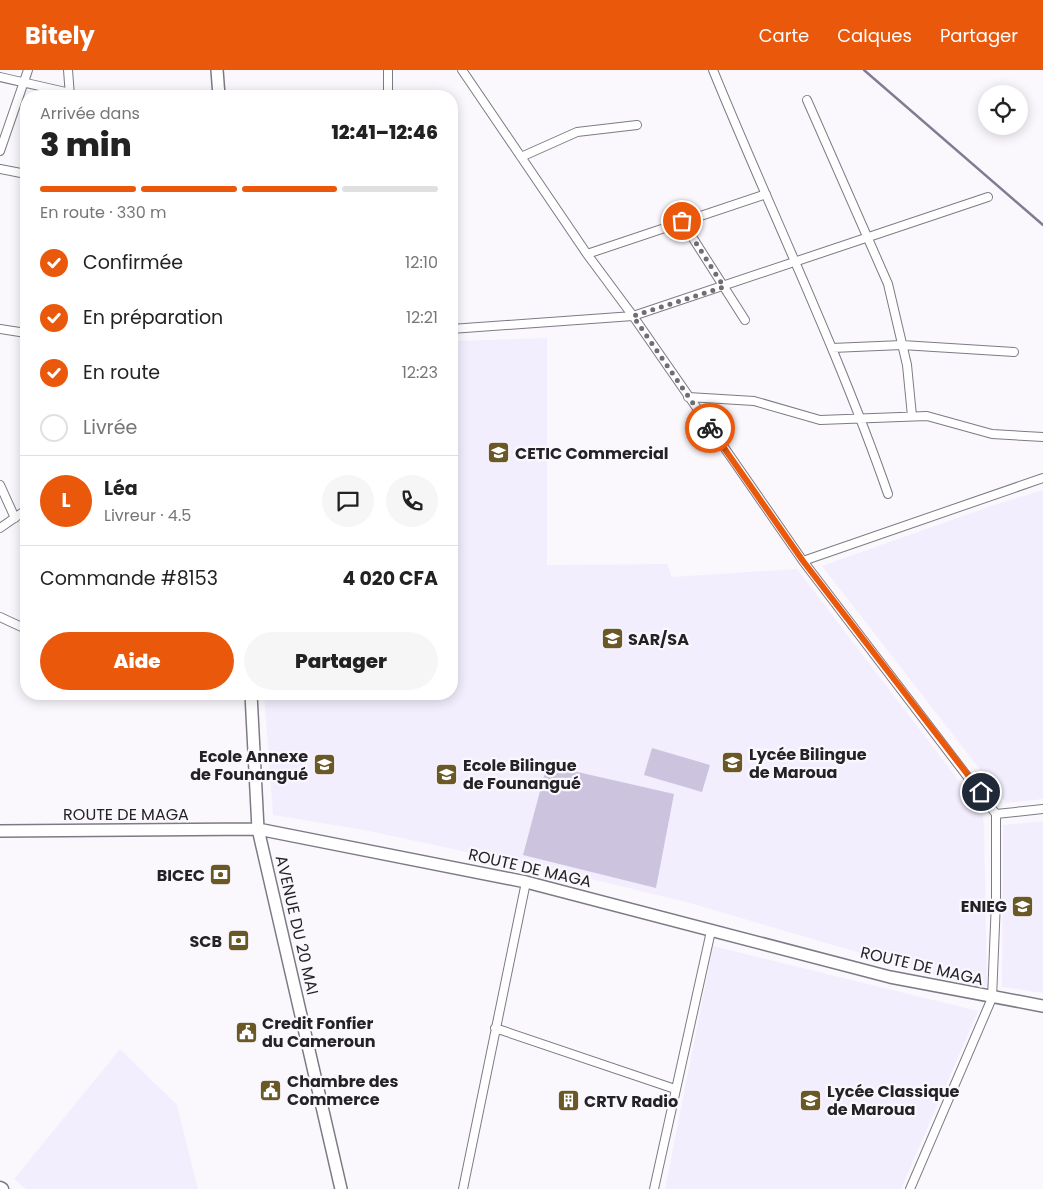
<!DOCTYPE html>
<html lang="fr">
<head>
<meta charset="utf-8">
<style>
  :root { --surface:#fff; --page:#f6f6f6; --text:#222; --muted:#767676; --line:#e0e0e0; --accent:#ea580c }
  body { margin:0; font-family:Poppins,sans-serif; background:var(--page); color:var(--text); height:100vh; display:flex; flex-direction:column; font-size:19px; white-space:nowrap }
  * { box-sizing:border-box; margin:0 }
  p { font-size:16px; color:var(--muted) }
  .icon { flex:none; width:28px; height:28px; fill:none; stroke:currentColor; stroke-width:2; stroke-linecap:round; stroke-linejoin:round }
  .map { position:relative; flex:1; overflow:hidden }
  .sheet { position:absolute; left:20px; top:20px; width:438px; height:610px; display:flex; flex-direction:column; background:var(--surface); border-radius:20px; box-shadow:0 2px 12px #0003 }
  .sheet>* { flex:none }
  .controls { position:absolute; left:978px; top:15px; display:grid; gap:10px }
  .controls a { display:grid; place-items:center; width:50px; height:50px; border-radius:50%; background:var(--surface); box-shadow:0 2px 12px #0003; font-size:25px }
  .pin { position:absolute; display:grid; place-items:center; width:42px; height:42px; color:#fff; margin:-21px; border:2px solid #fff; border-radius:50%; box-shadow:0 1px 5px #0007 }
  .courier { position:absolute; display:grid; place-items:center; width:50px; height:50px; margin:-25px; border:4px solid #ea580c; border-radius:50%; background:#fff; color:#222; box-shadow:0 1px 6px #0007 }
  .overview em { font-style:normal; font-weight:800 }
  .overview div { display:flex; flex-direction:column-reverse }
  .overview { display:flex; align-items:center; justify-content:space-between; height:85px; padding:0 20px }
  h1 { font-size:32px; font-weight:800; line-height:38px }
  .bar { display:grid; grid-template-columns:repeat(4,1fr); gap:8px 5px; align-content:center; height:60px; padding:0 20px }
  .bar i { height:6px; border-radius:4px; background:var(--line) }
  .bar .selected { background:var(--accent) }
  .bar p { grid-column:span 4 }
  .line { display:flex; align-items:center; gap:12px; padding:0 20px; border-top:1px solid var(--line) }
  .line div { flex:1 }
  .round { display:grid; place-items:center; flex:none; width:52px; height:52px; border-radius:26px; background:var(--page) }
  ol { padding:0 20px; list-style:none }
  li { display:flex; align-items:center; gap:15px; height:55px }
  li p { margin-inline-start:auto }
  li .icon { padding:5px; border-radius:50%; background:var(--accent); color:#fff; stroke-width:4 }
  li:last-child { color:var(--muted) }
  li i { width:28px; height:28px; border:2px solid var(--line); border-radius:50% }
  .button { display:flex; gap:10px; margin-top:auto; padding:10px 20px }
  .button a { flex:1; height:58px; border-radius:30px; background:var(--accent); color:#fff; font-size:20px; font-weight:800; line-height:58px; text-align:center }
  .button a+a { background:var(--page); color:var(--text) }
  header { display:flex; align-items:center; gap:30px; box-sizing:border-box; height:70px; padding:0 25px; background:var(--accent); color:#fff }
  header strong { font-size:24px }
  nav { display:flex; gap:28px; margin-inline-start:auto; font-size:18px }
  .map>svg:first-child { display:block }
  .built { fill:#f3eefe }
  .green { fill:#ccc4de }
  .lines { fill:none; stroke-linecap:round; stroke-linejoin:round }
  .stream { stroke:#827b91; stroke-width:2.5 }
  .street-casing { stroke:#7d7a85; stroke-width:10 }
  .secondary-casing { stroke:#7d7a85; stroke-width:14 }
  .primary-casing { stroke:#7d7a85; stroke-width:15 }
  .street { stroke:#fff; stroke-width:8 }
  .secondary { stroke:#fff; stroke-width:11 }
  .primary { stroke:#fff; stroke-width:12 }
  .done { stroke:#6f6d72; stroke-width:5; stroke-dasharray:0 9 }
  .route { stroke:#ea580c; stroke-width:6 }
  .labels { text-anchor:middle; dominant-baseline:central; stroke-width:4.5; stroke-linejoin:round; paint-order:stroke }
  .poi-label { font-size:16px; font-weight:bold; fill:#242227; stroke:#faf8fd; text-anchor:start }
  .street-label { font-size:16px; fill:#242227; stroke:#faf8fd }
</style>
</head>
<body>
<header>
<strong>Bitely</strong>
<nav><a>Carte</a><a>Calques</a><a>Partager</a></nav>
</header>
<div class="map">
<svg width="1043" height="1119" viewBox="0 0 1043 1119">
  <rect width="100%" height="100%" fill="#faf8fd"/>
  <path class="built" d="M547 268V495L667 494 672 507 797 499 982 741 984 754 987 917 966 914 686 832 579 806 369 761 273 745 264 624H451V271Z
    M1043 420V729L1006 733 822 496 988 437Z
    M1043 751V923L1002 917 1003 755Z
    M713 876 978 941 901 1119H665Z
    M120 979 177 1035 198 1119H26L14 1109Z"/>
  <path class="green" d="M652 678 710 695 702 722 644 705Z
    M547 695 674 724 656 818 523 785Z"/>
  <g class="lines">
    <path class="stream" d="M864 0 1043 155"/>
    <defs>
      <path id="street" d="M68 0 70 26
        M388 0V26
        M462 0 587 184 633 246 803 491 996 744V831L992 928 910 1119
        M713 0C771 142 838 280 888 424
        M0 7 70 23
        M807 30 888 214 907 295 912 346
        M0 81 28 0
        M521 87 577 62 637 55
        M0 99 26 104
        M682 151 745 250
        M587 184 766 124
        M0 259 26 263
        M451 259 633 246 988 127
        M832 278 902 275 1014 282
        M688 327 754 331 820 350 927 346 992 364 1043 367
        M0 415 15 448
        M0 458 26 440
        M803 491 1043 408
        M0 547 26 559
        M996 744 1043 739
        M495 958 675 1019
        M463 1119 526 812
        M654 1119 711 861"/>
      <path id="secondary" d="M217 0 219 26
        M251 624 258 759 341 1119
        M0 761 258 759 526 812 890 907 1043 936"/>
      <path id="primary" d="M0 1118 2 1119"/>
    </defs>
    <use href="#street" class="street-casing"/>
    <use href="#secondary" class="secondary-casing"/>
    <use href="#primary" class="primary-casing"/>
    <use href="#street" class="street"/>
    <use href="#secondary" class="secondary"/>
    <use href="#primary" class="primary"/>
  </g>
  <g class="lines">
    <path class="done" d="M682 151 724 217 633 246 710 358"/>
    <path class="route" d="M710 358 803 491 981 722"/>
  </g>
  <defs>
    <symbol id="school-square" viewBox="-11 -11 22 22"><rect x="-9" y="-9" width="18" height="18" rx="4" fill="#6a5926" stroke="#faf8fd"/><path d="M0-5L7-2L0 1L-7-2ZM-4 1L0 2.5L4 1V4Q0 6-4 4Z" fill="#fff"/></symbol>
    <symbol id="university-square" viewBox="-11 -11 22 22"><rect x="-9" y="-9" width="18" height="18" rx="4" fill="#6a5926" stroke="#faf8fd"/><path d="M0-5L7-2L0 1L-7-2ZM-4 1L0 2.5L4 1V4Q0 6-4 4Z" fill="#fff"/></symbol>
    <symbol id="bank-square" viewBox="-11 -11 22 22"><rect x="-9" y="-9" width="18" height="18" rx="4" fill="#6a5926" stroke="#faf8fd"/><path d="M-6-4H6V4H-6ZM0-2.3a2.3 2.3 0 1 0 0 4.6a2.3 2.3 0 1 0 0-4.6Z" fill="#fff"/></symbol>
    <symbol id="civic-square" viewBox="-11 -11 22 22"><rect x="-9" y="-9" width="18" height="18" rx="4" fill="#6a5926" stroke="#faf8fd"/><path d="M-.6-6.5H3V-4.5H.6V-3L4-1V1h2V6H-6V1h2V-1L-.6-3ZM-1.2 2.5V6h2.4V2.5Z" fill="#fff"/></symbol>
    <symbol id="building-square" viewBox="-11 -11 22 22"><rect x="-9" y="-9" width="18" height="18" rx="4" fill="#6a5926" stroke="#faf8fd"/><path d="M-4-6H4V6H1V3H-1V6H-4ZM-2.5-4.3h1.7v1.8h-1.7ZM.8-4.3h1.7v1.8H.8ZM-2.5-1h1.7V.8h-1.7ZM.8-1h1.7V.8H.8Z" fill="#fff"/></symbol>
  </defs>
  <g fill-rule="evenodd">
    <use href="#school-square" x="486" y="370" width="25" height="25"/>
    <use href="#university-square" x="600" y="556" width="25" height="25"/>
    <use href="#school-square" x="720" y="680" width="25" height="25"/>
    <use href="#school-square" x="312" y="682" width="25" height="25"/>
    <use href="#school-square" x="434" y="692" width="25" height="25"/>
    <use href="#bank-square" x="208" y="792" width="25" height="25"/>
    <use href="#school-square" x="1010" y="824" width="25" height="25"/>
    <use href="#bank-square" x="226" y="858" width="25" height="25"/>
    <use href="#civic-square" x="234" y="950" width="25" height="25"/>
    <use href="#civic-square" x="258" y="1008" width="25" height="25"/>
    <use href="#school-square" x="798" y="1018" width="25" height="25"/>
    <use href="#building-square" x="556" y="1018" width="25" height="25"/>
  </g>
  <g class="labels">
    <g class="poi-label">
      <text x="515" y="383">CETIC Commercial</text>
      <text x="628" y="569">SAR/SA</text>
      <text x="749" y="684">Lycée Bilingue<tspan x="749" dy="18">de Maroua</tspan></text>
      <text x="308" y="686" text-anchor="end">Ecole Annexe<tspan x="308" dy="18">de Founangué</tspan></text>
      <text x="463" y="695">Ecole Bilingue<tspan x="463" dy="18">de Founangué</tspan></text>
      <text x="205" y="805" text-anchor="end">BICEC</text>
      <text x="1007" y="836" text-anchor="end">ENIEG</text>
      <text x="222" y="871" text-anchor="end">SCB</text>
      <text x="262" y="953">Credit Fonfier<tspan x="262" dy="18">du Cameroun</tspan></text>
      <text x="287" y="1011">Chambre des<tspan x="287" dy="18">Commerce</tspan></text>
      <text x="827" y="1021">Lycée Classique<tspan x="827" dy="18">de Maroua</tspan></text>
      <text x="584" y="1031">CRTV Radio</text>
    </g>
    <g class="street-label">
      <text x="126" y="744">ROUTE DE MAGA</text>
      <text transform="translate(530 798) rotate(13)">ROUTE DE MAGA</text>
      <text transform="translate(297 855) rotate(77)">AVENUE DU 20 MAI</text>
      <text transform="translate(922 896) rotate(13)">ROUTE DE MAGA</text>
    </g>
  </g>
</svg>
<div class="controls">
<a><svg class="icon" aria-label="locate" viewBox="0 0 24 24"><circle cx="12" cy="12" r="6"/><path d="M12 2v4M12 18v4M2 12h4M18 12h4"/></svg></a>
</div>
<div class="pin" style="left:682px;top:151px;background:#ea580c"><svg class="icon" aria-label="bag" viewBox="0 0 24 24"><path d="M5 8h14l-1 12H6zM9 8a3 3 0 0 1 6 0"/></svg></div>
<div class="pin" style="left:981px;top:722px;background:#1f2937"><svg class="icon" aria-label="home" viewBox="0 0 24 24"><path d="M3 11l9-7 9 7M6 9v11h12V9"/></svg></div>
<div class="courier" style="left:710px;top:358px"><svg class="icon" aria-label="bike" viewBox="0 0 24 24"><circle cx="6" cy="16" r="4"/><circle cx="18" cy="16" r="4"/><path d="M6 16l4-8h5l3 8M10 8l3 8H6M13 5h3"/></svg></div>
<section class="sheet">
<div class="overview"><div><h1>3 min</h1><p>Arrivée dans</p></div><em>12:41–12:46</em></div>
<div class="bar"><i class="selected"></i><i class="selected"></i><i class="selected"></i><i></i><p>En route · 330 m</p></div>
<ol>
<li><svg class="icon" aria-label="check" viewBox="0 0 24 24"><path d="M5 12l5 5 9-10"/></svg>Confirmée<p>12:10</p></li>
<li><svg class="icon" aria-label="check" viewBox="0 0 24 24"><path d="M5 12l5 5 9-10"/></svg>En préparation<p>12:21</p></li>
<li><svg class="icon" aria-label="check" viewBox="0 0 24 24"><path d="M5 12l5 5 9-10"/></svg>En route<p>12:23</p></li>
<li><i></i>Livrée</li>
</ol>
<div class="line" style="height:90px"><b class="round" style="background:var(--accent);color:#fff">L</b><div><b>Léa</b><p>Livreur · 4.5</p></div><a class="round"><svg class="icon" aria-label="chat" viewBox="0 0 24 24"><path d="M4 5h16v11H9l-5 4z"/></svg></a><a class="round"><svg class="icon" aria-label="phone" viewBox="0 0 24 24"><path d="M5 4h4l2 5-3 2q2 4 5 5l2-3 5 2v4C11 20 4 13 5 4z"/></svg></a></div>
<div class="line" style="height:65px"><div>Commande #8153</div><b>4 020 CFA</b></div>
<div class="button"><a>Aide</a><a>Partager</a></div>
</section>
</div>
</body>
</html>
